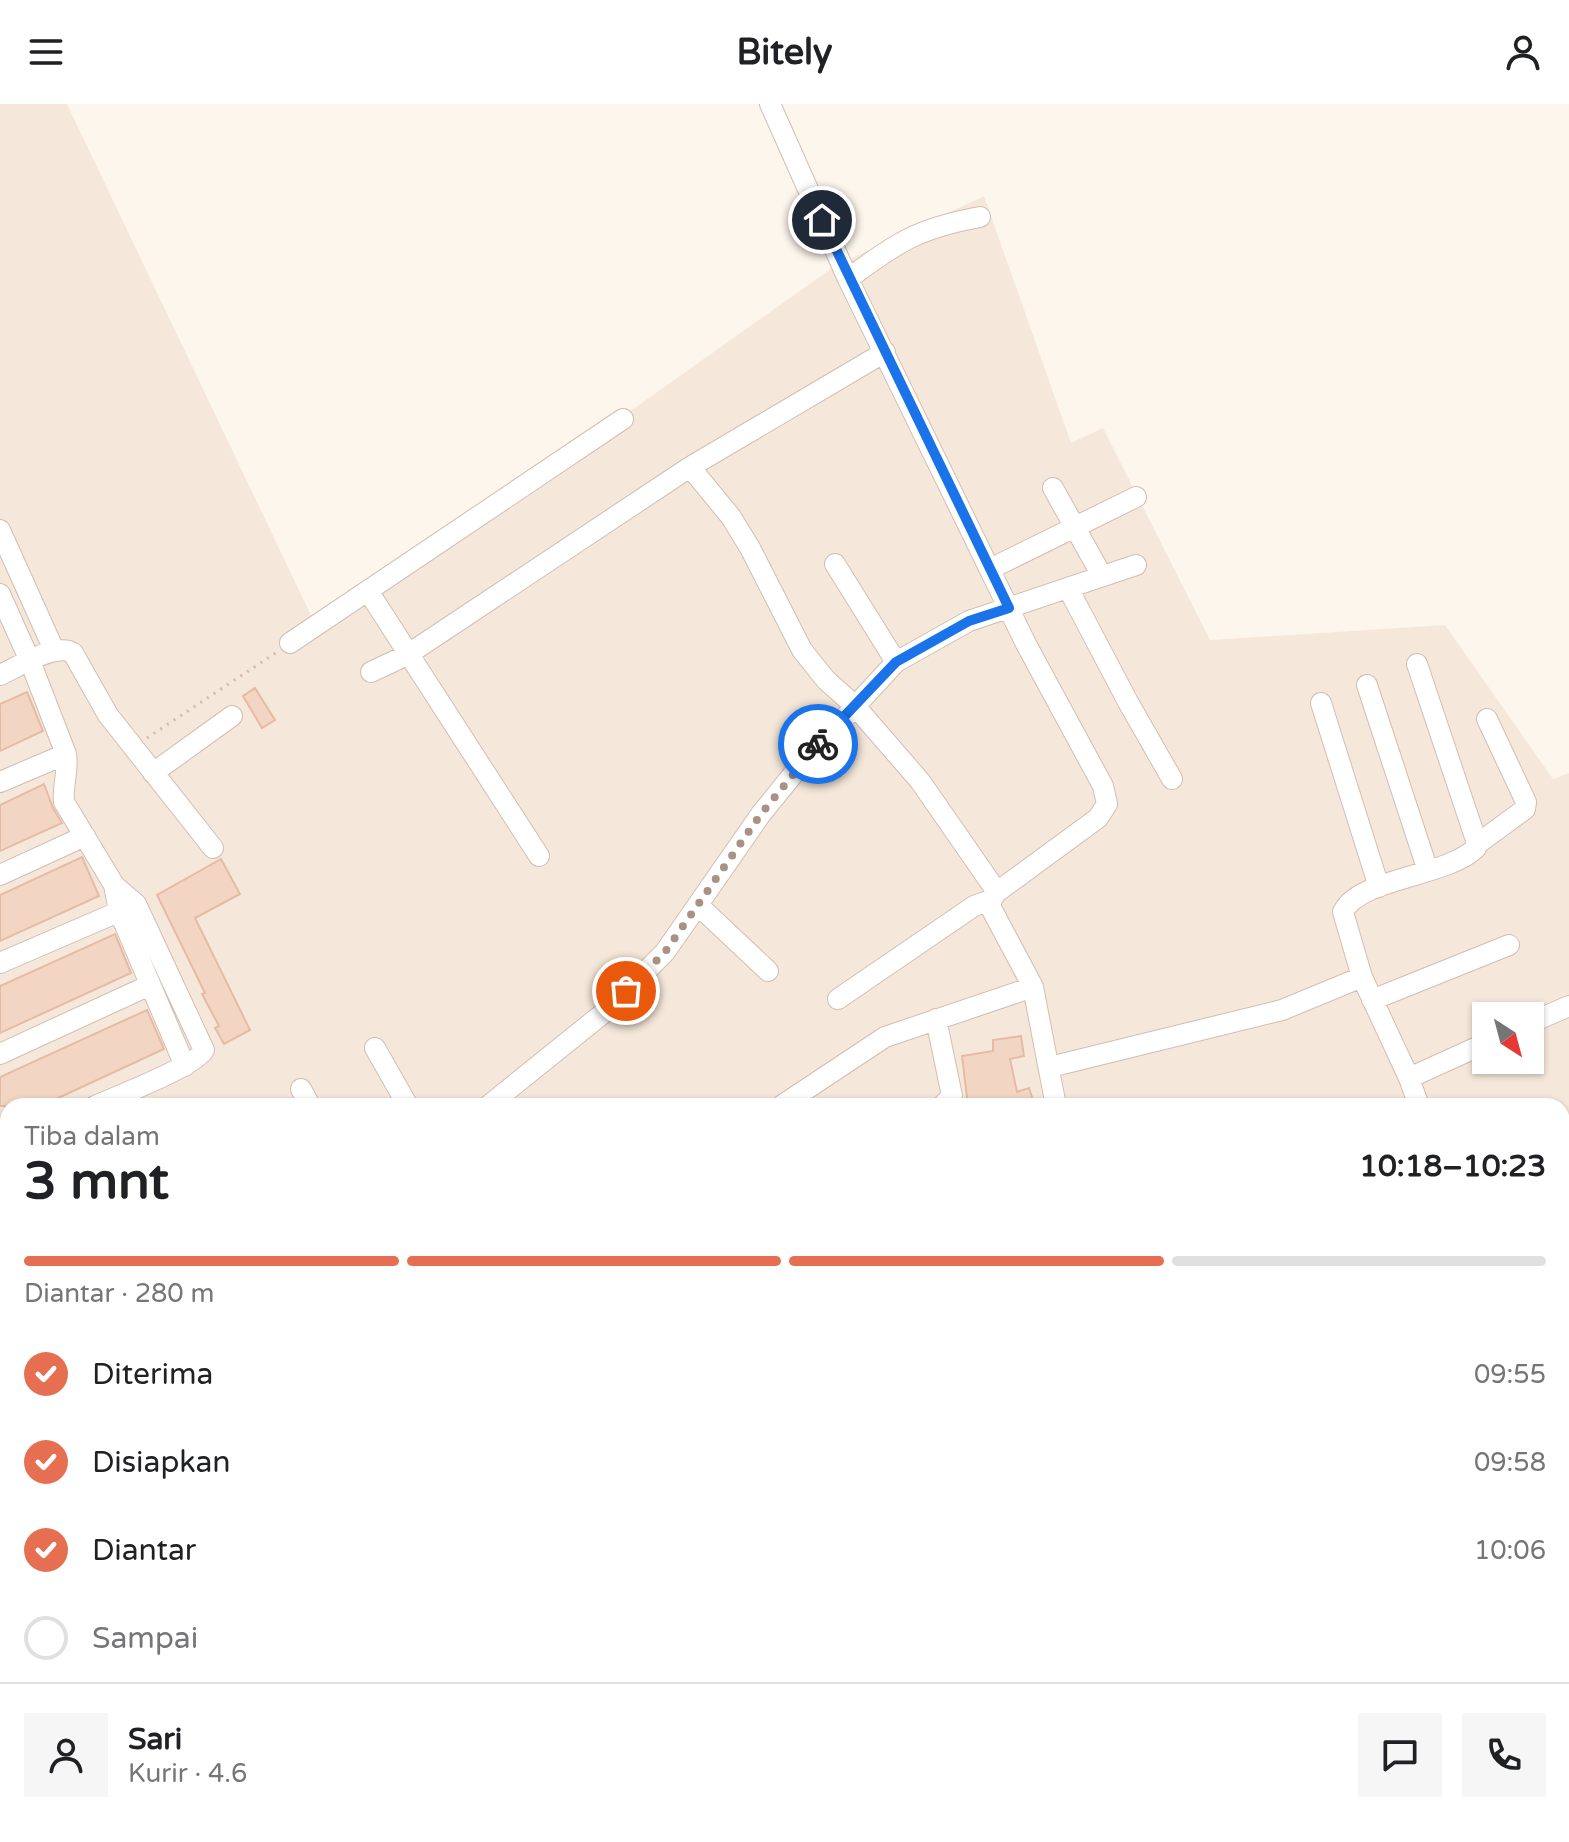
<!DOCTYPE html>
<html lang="id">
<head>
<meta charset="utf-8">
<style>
  :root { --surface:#fff; --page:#f6f6f6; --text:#202124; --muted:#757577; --line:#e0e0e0; --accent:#e76f51 }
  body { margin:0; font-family:"Varela Round",sans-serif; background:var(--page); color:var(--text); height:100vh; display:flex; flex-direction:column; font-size:30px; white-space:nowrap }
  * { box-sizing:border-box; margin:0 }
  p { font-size:26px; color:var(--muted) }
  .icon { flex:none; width:44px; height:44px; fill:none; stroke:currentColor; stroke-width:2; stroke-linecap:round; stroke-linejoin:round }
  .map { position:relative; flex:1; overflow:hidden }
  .drawer { position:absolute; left:0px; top:994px; width:1570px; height:744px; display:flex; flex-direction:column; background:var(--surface); border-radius:24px 24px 0 0; box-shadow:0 2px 6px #0004 }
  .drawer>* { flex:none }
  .needle { width:52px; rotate:144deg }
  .tools { position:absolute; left:1472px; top:898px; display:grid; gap:16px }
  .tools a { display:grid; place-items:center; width:72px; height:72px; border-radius:0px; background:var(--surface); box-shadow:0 2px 6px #0004; font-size:40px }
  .pin { position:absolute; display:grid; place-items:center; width:68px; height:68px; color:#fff; margin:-34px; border:4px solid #fff; border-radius:50%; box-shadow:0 2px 8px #0007 }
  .courier { position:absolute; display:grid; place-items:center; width:80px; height:80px; margin:-40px; border:6px solid #1a73e8; border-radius:50%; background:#fff; color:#222; box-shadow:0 2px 10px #0007 }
  .headline em { font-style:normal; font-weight:700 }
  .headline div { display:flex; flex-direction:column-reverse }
  .headline { display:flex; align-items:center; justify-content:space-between; height:136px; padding:0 24px }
  h1 { font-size:52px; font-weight:700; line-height:60px }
  .bar { display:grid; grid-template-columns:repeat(4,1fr); gap:12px 8px; align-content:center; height:96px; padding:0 24px }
  .bar i { height:10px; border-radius:6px; background:var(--line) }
  .bar .on { background:var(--accent) }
  .bar p { grid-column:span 4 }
  .line { display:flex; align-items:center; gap:20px; padding:0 24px; border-top:2px solid var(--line) }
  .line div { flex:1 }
  .round { display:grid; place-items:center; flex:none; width:84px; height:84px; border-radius:0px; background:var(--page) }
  ol { padding:0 24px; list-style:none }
  li { display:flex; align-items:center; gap:24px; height:88px }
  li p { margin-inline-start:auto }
  li .icon { padding:8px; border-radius:50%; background:var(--accent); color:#fff; stroke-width:4 }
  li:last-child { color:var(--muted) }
  li i { width:44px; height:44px; border:4px solid var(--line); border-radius:50% }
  header { display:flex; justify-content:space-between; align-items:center; height:104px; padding:0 24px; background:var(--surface); font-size:36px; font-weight:700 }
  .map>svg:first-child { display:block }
  .residential { fill:#f5e8da; fill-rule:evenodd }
  .building { fill:#f3d5c3; stroke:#e6bba3; stroke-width:2 }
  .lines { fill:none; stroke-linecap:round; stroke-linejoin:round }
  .minor-casing { stroke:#d1beb0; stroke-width:22 }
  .path { stroke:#d9b8a5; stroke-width:3; stroke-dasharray:2 6; stroke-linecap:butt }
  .minor { stroke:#fff; stroke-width:20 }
  .done { stroke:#a89285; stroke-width:8; stroke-dasharray:0 14.4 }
  .route { stroke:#1a73e8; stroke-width:10 }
</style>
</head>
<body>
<header><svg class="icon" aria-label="menu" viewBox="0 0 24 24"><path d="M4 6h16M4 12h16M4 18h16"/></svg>Bitely<svg class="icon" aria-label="person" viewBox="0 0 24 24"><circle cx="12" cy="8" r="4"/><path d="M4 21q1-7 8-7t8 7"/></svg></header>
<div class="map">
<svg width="1569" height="1738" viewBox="0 0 1569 1738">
  <rect width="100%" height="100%" fill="#fdf6ec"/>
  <path class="residential" d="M0 0H67L319 528 835 162 984 92 1071 339 1103 324 1210 536 1445 521 1553 675 1569 669V1622L1562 1626V1002H8V1730H416L399 1738H0ZM1486 912H1530V956H1486Z
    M1562 1713 1569 1738H1392L1389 1730H1562Z"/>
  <path class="building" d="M255 584 275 616 262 624 243 592Z
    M27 588 43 627 0 647V600Z
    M44 680 53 704 62 719 0 747V701Z
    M82 753 99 792 0 837V791Z
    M221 755 240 790 195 814 250 926 224 940 215 924 219 922 202 890 205 889 157 791Z
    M115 830 131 869 0 929V882Z
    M147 906 164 945 41 1002H0V973Z
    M1021 932 1024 952 1010 955 1017 988 1029 984 1035 1002H968L962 952 993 947V936Z"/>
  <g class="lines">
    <defs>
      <path id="minor" d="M770 0 848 175 1026 540 1103 682 1107 700 1098 714 997 788 991 796V804L1033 883 1056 1002
        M848 175C897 138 919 124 980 113
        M690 363 731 413 750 444 802 546 826 576 854 601 920 677 997 788
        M1053 384 1102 472
        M0 426 54 546
        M835 460 896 558
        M990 465 1136 393
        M1068 484 1128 598 1172 675
        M368 487 539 752
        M0 490 30 557 66 650C69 666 62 682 64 698L114 781 119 807 185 962
        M290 539 623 315
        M1417 560 1476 736V744C1446 773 1359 774 1343 808L1362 873 1409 974 1419 1002
        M371 568 407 551 690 363 885 248
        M0 571C18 563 56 538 73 549L108 611 213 744
        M1367 581 1428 767
        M1321 599 1379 783
        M153 669 232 612
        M0 678 66 650
        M1476 741 1525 705 1526 698 1487 615
        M0 771 85 732
        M699 802 768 867
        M0 859 132 802
        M838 895 974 802 991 796
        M1372 896 1509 841
        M936 915 952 992 942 1002
        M1530 919 1569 902
        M375 944 408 1002
        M0 950 150 881
        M1050 963 1282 906 1362 873
        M1409 974 1486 939
        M301 985 310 1002
        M95 1002C115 993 198 961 204 946L136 800 114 781
        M488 1002 606 907 665 848 761 710 799 663 896 558 969 517 1136 461
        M781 1002 885 933 1033 883
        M0 1044 8 1041
        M0 1137 8 1151
        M0 1327 8 1323
        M1562 1393 1569 1391
        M1562 1423 1569 1422
        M1562 1498 1569 1511
        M0 1556 8 1585
        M262 1730 266 1738
        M1478 1730 1482 1738
        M56 1738 75 1730
        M132 1738 149 1730"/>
    </defs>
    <use href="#minor" class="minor-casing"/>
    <path class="path" d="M147 634 277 548
      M549 1730 553 1738"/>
    <use href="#minor" class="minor"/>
  </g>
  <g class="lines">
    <path class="done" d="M626 887 665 848 761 710 818 640"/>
    <path class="route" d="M818 640 896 558 969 517 1009 504 822 116"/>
  </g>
</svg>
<div class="tools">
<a><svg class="needle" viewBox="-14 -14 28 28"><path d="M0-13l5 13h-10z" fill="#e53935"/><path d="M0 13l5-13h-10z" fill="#757577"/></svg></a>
</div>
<div class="pin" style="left:626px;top:887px;background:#ea580c"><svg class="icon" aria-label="bag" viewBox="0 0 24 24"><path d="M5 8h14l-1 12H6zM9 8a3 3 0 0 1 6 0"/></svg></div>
<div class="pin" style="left:822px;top:116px;background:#1f2937"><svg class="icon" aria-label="home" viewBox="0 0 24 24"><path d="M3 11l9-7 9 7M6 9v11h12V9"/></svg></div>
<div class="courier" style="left:818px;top:640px"><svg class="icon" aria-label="bike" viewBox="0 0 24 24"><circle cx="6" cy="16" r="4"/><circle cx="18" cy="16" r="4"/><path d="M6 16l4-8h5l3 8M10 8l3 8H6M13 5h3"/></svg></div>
<section class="drawer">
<div class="headline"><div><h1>3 mnt</h1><p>Tiba dalam</p></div><em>10:18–10:23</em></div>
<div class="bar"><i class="on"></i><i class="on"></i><i class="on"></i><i></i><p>Diantar · 280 m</p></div>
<ol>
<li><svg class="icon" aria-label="check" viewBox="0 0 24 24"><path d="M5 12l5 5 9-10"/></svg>Diterima<p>09:55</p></li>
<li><svg class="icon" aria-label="check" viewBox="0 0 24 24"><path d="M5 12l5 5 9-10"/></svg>Disiapkan<p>09:58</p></li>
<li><svg class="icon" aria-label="check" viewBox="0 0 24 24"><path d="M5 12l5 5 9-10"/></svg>Diantar<p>10:06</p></li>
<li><i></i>Sampai</li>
</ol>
<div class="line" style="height:144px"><a class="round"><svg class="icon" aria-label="person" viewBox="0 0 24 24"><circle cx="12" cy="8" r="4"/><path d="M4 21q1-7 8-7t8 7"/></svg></a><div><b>Sari</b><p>Kurir · 4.6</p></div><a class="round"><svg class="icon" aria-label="chat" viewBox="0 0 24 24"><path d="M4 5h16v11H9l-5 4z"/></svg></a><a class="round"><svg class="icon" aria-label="phone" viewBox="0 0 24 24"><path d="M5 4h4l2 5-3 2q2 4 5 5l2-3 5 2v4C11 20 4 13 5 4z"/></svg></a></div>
</section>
</div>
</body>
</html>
